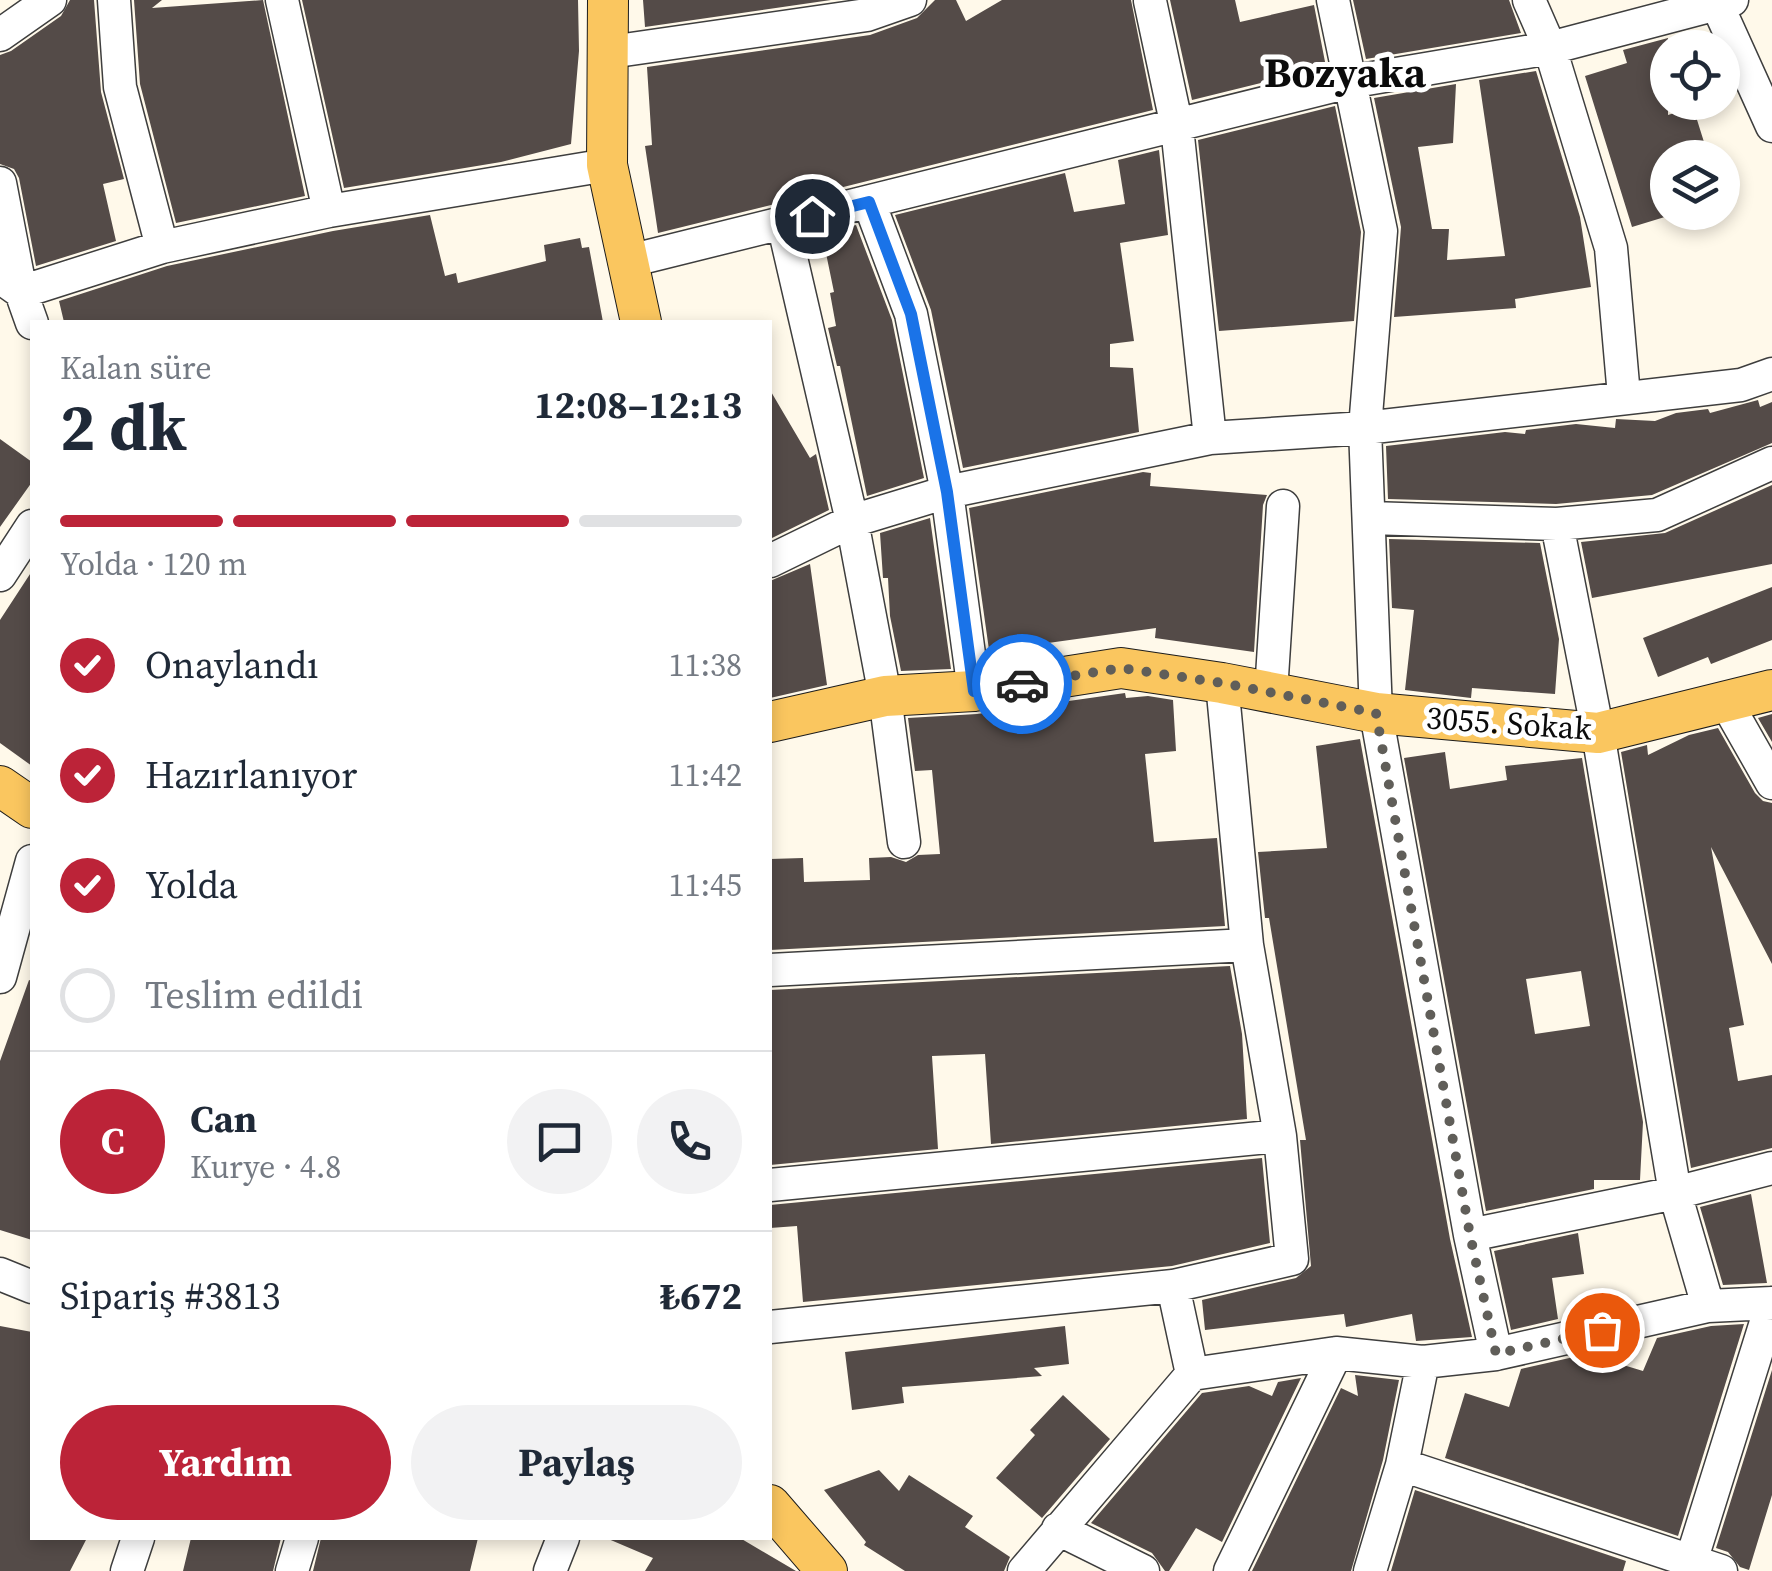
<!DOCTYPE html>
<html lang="tr">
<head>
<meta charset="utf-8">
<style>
  :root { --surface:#fff; --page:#f2f2f3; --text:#1f2937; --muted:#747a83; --line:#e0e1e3; --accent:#bc2338 }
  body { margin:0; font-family:"Source Serif 4",serif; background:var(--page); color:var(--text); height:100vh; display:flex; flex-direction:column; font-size:38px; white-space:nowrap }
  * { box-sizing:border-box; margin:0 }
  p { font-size:32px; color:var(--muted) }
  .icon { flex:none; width:55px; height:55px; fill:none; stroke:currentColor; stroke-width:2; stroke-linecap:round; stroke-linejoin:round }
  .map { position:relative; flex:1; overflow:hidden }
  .side { position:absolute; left:30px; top:320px; width:742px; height:1220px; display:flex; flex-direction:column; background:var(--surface); border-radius:0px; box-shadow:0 5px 15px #0003 }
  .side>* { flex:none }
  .fabs { position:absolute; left:1650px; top:30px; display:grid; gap:20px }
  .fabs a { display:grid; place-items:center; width:90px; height:90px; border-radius:50%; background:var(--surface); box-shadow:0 5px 15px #0003; font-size:50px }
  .pin { position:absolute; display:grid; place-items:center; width:85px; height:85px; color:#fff; margin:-42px; border:5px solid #fff; border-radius:50%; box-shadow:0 2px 10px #0007 }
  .courier { position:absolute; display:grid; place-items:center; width:100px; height:100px; margin:-50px; border:8px solid #1a73e8; border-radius:50%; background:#fff; color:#222; box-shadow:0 2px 12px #0007 }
  .headline em { font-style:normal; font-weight:700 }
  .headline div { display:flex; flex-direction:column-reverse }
  .headline { display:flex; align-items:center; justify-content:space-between; height:170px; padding:0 30px }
  h1 { font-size:65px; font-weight:700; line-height:75px }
  .bar { display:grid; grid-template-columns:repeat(4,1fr); gap:15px 10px; align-content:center; height:120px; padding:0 30px }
  .bar i { height:12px; border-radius:8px; background:var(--line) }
  .bar .on { background:var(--accent) }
  .bar p { grid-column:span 4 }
  .line { display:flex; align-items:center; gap:25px; padding:0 30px; border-top:2px solid var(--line) }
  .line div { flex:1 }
  .round { display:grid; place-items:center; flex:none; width:105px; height:105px; border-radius:52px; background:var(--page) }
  ol { padding:0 30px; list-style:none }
  li { display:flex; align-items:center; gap:30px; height:110px }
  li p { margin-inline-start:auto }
  li .icon { padding:10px; border-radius:50%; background:var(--accent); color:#fff; stroke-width:4 }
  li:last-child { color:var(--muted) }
  li i { width:55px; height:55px; border:5px solid var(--line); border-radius:50% }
  .button { display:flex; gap:20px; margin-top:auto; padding:20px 30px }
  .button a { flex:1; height:115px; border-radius:60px; background:var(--accent); color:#fff; font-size:40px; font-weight:700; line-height:115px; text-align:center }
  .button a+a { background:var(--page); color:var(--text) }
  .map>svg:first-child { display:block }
  .building { fill:#544b48; fill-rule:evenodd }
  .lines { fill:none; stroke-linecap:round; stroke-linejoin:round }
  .minor-casing { stroke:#3e3e3e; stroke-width:35 }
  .major-casing { stroke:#1c1c1c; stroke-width:42 }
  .minor { stroke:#fff; stroke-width:32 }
  .major { stroke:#fac65f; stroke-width:40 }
  .done { stroke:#605e59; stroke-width:10; stroke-dasharray:0 18 }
  .route { stroke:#1a73e8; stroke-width:12 }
  .labels { text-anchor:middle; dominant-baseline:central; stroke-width:10; stroke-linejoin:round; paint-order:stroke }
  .street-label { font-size:32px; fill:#0b0b0b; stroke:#fff }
  .district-label { font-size:42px; font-weight:bold; fill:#0b0b0b; stroke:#fff }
</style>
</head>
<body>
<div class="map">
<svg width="1772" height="1571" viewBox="0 0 1772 1571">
  <rect width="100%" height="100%" fill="#fff9ea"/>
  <path class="building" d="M70 0H94L101 92 124 179 103 184 116 241 36 266 19 178 14 169 0 164V55L11 51 61 16Z
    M134 0H162L152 8 263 0 305 196 176 223 140 84Z
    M302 0H578L579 51 571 144 501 162 344 188Z
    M643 0H831L645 27Z
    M935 0H956L966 21 1002 0H1131L1153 110 658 233 645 146 652 145 647 67 870 35 917 18Z
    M1170 0H1235L1240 22 1314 5 1326 67 1192 100Z
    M1353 0H1509L1521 33 1366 59Z
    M1668 38V115L1693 107 1709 158H1661L1668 179V216L1632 227 1585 76 1627 63 1623 50Z
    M1536 71 1580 217 1591 287 1515 299 1516 308 1394 317 1401 227 1374 98 1456 84 1453 143 1418 147 1432 229H1449L1447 260 1505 256 1479 80Z
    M1335 106 1361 232 1354 321 1219 331 1198 140Z
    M1159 150 1168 235 1120 243 1134 341 1110 344V367L1133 368 1139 432 963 468 931 310 895 215 1065 173 1074 212 1125 204 1118 160Z
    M430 215 445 276 456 273 458 283 546 261 544 245 580 238 582 248 589 247 603 322H64L59 301 167 266 333 231Z
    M856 225 892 320 924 478 867 496 840 366H837L828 328 836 326 830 293 834 292 822 234Z
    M770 390 810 458 816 454 829 510 770 539Z
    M1758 400 1760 407 1772 402V443L1652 495 1556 504 1388 499 1386 446 1505 432 1525 434 1526 430 1576 424 1615 428 1616 419 1655 421 1676 413 1708 409 1710 413Z
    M0 439 32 462V482L0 527Z
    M1143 472 1151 473 1150 486 1267 495 1263 505 1254 652 1155 638 1156 628 1048 643 1049 655 991 664 969 508Z
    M1772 485V564L1592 598 1581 542 1665 533Z
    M930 518 951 669 901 671 890 616 888 578H883L880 533Z
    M1389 539 1540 543 1559 639 1555 694 1472 688 1471 698 1405 690 1414 610 1392 608Z
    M810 564 827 685 770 698V581Z
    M32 571V766L0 743V620Z
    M1772 587V640L1711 664 1708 657 1658 677 1643 638Z
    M1125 693 1126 698 1148 696 1173 700 1176 751 1145 754 1154 842 1217 838 1225 926 770 950V859L803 858 804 882 870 880 869 858 891 857 906 862 918 855 940 854 932 770 915 771 908 718 977 714Z
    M1772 714V742L1758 718Z
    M1718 728 1755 793 1763 801 1772 803V964L1711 847 1744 1025 1729 1028 1738 1081 1772 1075V1148L1691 1168 1621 752 1647 745 1648 755 1689 735Z
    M1360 739 1450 1239 1472 1337 1416 1341 1412 1314 1346 1327 1344 1314 1205 1330 1202 1300 1296 1278 1311 1266 1300 1140H1306L1269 918H1265L1258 852 1327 848 1316 746Z
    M1445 752 1450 789 1507 780 1505 766 1582 758 1643 1122 1640 1180H1594V1189L1486 1211 1404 758ZM1581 971 1590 1026 1535 1034 1526 979Z
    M1230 966 1242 1034 1247 1119 991 1144 985 1054 932 1056 938 1149 770 1165V990Z
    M29 980 32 981V1240L0 1230V1061Z
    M1262 1158 1270 1243 1172 1266 803 1302 797 1226 770 1228V1205Z
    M1751 1194 1767 1283 1723 1285 1700 1207Z
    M1578 1233 1584 1274 1552 1278 1558 1319 1511 1330 1494 1251Z
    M1744 1324 1678 1536 1445 1458 1465 1393 1509 1407 1521 1369 1587 1354 1643 1371 1657 1338 1711 1326Z
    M0 1326 32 1332V1538H87L70 1571H0Z
    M1065 1326 1069 1364 1034 1368 1042 1376 902 1387 904 1403 852 1410 845 1352Z
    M1772 1370V1495L1749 1570 1740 1567 1728 1552 1716 1548Z
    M1355 1375 1399 1380 1383 1460 1351 1571H1252L1341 1388 1358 1396Z
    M1301 1378 1222 1542 1196 1528 1169 1571H1165L1152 1553 1091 1523 1202 1393 1249 1386 1272 1396 1278 1382Z
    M1063 1395 1110 1439 1042 1518 996 1478 1035 1435 1030 1430Z
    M879 1470 899 1491 909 1475 973 1516 965 1527 1010 1557 1004 1571H905L864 1545 866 1542 824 1490Z
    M1415 1490 1626 1561 1623 1571H1391Z
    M191 1538H281L273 1571H183Z
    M321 1538H478L470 1571H313Z
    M606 1538H740L796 1571H645L653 1558Z"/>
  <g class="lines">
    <defs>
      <path id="minor" d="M114 0 120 87 162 247
        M282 0 329 211
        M1333 0 1381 231 1365 428 1376 713 1470 1235 1496 1354
        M1529 0 1550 48 1611 248 1624 396
        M1715 0 1772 126
        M1150 1 1177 127 1210 438
        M0 35 50 0
        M610 52 867 15 910 0
        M0 183 21 292 32 323
        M869 202 911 314 947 492 974 691
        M783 223 852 521 885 696 904 842
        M625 262 1349 82 1550 48 1732 0
        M0 277 21 292 162 247 329 211 607 165
        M1370 518 1557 524 1657 515 1772 463
        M1557 524 1598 733 1675 1193 1708 1306
        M770 561 852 521 947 492 1210 438 1365 428 1741 385 1772 374
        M0 575 32 526
        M1222 683 1247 945 1280 1136
        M1271 692 1283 506
        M1726 702 1772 783
        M770 970 1247 945
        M0 977 32 861
        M770 1185 1280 1136 1292 1259 1173 1286 770 1327
        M1470 1235 1675 1193 1772 1168
        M0 1274 32 1287
        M1192 1374 1336 1353 1423 1362
        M1402 1465 1721 1571
        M1058 1529 1143 1571
        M127 1571 138 1538
        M292 1571 302 1538
        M550 1571 563 1538
        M1024 1571 1192 1374 1173 1286
        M1230 1571 1336 1353
        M1370 1571 1402 1465 1423 1362 1496 1354 1708 1306 1772 1303
        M1688 1571 1772 1303"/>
      <path id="major" d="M608 0 607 165 641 322
        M770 722 885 696 974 691 1121 668 1222 683 1376 713 1598 733 1772 690
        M0 786 32 808
        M770 1505 827 1571"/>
    </defs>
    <use href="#minor" class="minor-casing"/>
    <use href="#major" class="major-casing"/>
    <use href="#minor" class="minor"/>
    <use href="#major" class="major"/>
  </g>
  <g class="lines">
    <path class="done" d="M1022 684 1121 668 1222 683 1376 713 1470 1235 1496 1354 1602 1330"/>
    <path class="route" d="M812 216 869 202 911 314 947 492 974 691 1022 684"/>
  </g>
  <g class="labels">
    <g class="street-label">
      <text transform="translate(1509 723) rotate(4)">3055. Sokak</text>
    </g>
    <g class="district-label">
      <text x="1345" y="72">Bozyaka</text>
    </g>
  </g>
</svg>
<div class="fabs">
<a><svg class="icon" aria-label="locate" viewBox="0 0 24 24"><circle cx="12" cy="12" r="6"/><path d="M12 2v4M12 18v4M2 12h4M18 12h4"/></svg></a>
<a><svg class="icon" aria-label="layers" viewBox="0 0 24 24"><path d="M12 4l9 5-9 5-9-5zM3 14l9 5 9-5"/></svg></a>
</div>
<div class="pin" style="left:1602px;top:1330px;background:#ea580c"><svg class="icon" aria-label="bag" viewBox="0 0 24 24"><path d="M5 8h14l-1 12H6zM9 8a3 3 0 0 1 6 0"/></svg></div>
<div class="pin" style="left:812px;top:216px;background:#1f2937"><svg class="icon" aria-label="home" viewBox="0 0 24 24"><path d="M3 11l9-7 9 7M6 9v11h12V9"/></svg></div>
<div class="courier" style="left:1022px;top:684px"><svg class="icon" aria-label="car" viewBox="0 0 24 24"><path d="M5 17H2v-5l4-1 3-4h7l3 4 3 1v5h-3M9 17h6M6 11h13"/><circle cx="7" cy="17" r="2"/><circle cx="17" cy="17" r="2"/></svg></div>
<section class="side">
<div class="headline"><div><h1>2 dk</h1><p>Kalan süre</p></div><em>12:08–12:13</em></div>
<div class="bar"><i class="on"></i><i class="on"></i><i class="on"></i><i></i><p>Yolda · 120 m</p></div>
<ol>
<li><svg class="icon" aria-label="check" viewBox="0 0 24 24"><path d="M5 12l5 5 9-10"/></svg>Onaylandı<p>11:38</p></li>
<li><svg class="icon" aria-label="check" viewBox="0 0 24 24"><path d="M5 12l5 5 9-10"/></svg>Hazırlanıyor<p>11:42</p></li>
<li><svg class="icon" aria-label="check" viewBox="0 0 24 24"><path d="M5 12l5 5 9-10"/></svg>Yolda<p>11:45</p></li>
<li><i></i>Teslim edildi</li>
</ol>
<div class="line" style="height:180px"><b class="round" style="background:var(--accent);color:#fff">C</b><div><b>Can</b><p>Kurye · 4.8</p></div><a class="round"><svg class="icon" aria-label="chat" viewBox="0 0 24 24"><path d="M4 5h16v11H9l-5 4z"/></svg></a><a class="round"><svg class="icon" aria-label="phone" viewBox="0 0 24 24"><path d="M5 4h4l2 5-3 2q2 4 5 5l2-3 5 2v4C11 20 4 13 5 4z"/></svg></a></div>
<div class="line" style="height:130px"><div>Sipariş #3813</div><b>₺672</b></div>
<div class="button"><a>Yardım</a><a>Paylaş</a></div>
</section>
</div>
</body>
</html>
